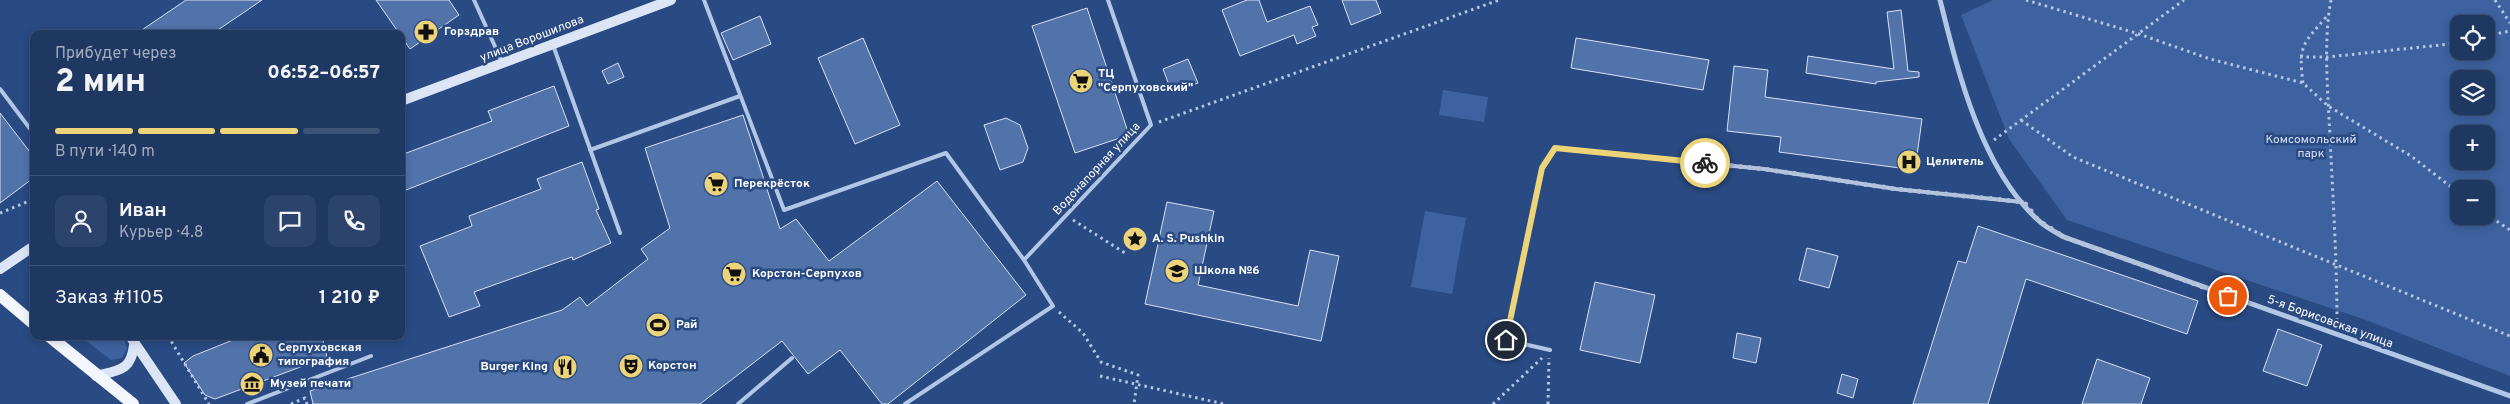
<!DOCTYPE html>
<html lang="ru">
<head>
<meta charset="utf-8">
<style>
  :root { --surface:#1f3862; --page:#2c436b; --text:#f1f3f6; --muted:#a1acbe; --line:#3c5277; --accent:#edd479 }
  body { margin:0; font-family:Overpass,sans-serif; background:var(--page); color:var(--text); height:100vh; display:flex; flex-direction:column; font-size:19px; white-space:nowrap }
  * { box-sizing:border-box; margin:0 }
  p { font-size:16px; color:var(--muted) }
  .icon { flex:none; width:28px; height:28px; fill:none; stroke:currentColor; stroke-width:2; stroke-linecap:round; stroke-linejoin:round }
  .map { position:relative; flex:1; overflow:hidden }
  .sheet { position:absolute; left:30px; top:30px; width:375px; height:310px; display:flex; flex-direction:column; background:var(--surface); border-radius:10px; box-shadow:0 2px 8px #0003,0 0 0 1px var(--line) }
  .sheet>* { flex:none }
  .tools { position:absolute; left:2450px; top:15px; display:grid; gap:10px }
  .tools a { display:grid; place-items:center; width:45px; height:45px; border-radius:10px; background:var(--surface); box-shadow:0 2px 8px #0003,0 0 0 1px var(--line); font-size:25px }
  .pin { position:absolute; display:grid; place-items:center; width:42px; height:42px; color:#fff; margin:-21px; border:2px solid #fff; border-radius:50%; box-shadow:0 1px 5px #0007 }
  .courier { position:absolute; display:grid; place-items:center; width:50px; height:50px; margin:-25px; border:4px solid #edd479; border-radius:50%; background:#fff; color:#222; box-shadow:0 1px 6px #0007 }
  .head em { font-style:normal; font-weight:800 }
  .head div { display:flex; flex-direction:column-reverse }
  .head { display:flex; align-items:center; justify-content:space-between; height:85px; padding:0 25px }
  h1 { font-size:32px; font-weight:800; line-height:38px }
  .bar { display:grid; grid-template-columns:repeat(4,1fr); gap:8px 5px; align-content:center; height:60px; padding:0 25px }
  .bar i { height:6px; border-radius:4px; background:var(--line) }
  .bar .active { background:var(--accent) }
  .bar p { grid-column:span 4 }
  .line { display:flex; align-items:center; gap:12px; padding:0 25px; border-top:1px solid var(--line) }
  .line div { flex:1 }
  .round { display:grid; place-items:center; flex:none; width:52px; height:52px; border-radius:10px; background:var(--page) }
  .map>svg:first-child { display:block }
  .green { fill:#3e629f; fill-rule:evenodd }
  .building { fill:#5272aa; stroke:#d5e1f5 }
  .lines { fill:none; stroke-linecap:round; stroke-linejoin:round }
  .path { stroke:#b2c6e6; stroke-width:3; stroke-dasharray:2.5 4; stroke-linecap:butt }
  .service { stroke:#b2c6e6; stroke-width:4 }
  .minor { stroke:#b2c6e6; stroke-width:5 }
  .secondary { stroke:#dbe5f6; stroke-width:10 }
  .primary { stroke:#f3f6fd; stroke-width:12 }
  .done { stroke:#b4c0d3; stroke-width:5; stroke-dasharray:0 9 }
  .route { stroke:#edd479; stroke-width:6 }
  .labels { text-anchor:middle; dominant-baseline:central; stroke-width:5; stroke-linejoin:round; paint-order:stroke }
  .poi-label { font-size:12px; font-weight:bold; fill:#fff; stroke:#294a82; text-anchor:start }
  .street-label { font-size:12px; fill:#fff; stroke:#294a82 }
  .park-label { font-size:12px; fill:#d5e1f5; stroke:#294a82 }
</style>
</head>
<body>
<div class="map">
<svg width="2510" height="404" viewBox="0 0 2510 404">
  <rect width="100%" height="100%" fill="#294a82"/>
  <path class="green" d="M1993 0H2510V376L2363 319 2067 220 2009 139 1961 15ZM2459 24H2486V51H2459ZM2459 79H2486V106H2459ZM2459 134H2486V161H2459ZM2459 189H2486V216H2459Z
    M1443 90 1488 97 1484 122 1439 115Z
    M1425 211 1466 218 1452 294 1411 287Z
    M80 336H123L127 349 122 358 111 360Z"/>
  <path class="building" d="M186 0H262L212 34H136Z
    M376 0H449L459 15 410 49Z
    M1247 0H1259L1267 22 1310 6 1318 25 1312 27 1316 36 1297 44 1294 35 1240 56 1222 10Z
    M1342 0H1376L1381 13 1351 25Z
    M1087 8 1129 135 1075 153 1032 26Z
    M1901 10 1908 71 1919 72V77L1876 82V84L1806 73 1808 56 1894 69 1887 12Z
    M760 16 771 44 733 60 721 33Z
    M863 38 900 125 855 144 818 58Z
    M1576 38 1709 60 1703 90 1571 68Z
    M1188 59 1198 83 1172 93 1163 69Z
    M618 63 624 77 608 84 602 71Z
    M1734 66 1768 70 1765 97 1922 119 1915 170 1779 152 1781 137 1727 131Z
    M554 86 569 126 401 192V155L492 121 488 111Z
    M0 113 33 156 32 179 0 203Z
    M743 115 780 229 796 219 829 261 937 181 1026 295 888 404H882L840 350 808 374 782 341 700 404H313L310 391 562 310 580 297 587 306 648 259 641 249 670 228 645 148Z
    M1006 118 1020 125 1028 148 1023 162 1000 170 984 125Z
    M582 162 599 209 596 210 611 243 573 260 572 257 474 292 480 306 449 317 420 246 472 226 469 216 541 189 537 179Z
    M1167 202 1214 211 1198 285 1298 306 1310 250 1339 256 1321 341 1145 304Z
    M1978 226 2198 301 2187 334 2026 279 1988 404H1913L1958 261 1966 263Z
    M1807 248 1838 256 1829 288 1799 280Z
    M1595 282 1655 295 1640 363 1580 350Z
    M2278 329 2322 345 2307 386 2263 371Z
    M1737 333 1761 338 1756 363 1733 358Z
    M243 336H322L327 357 215 399 205 395 184 363 193 356Z
    M2097 359 2150 378 2141 404H2082Z
    M1842 374 1858 379 1853 398 1837 393Z"/>
  <g class="lines">
    <path class="path" d="M2026 0 2139 34 2210 59 2303 83 2328 106 2411 156 2459 193
      M2331 0C2323 42 2328 94 2330 137 2333 200 2337 262 2337 324
      M2495 0 2510 23
      M2486 36 2510 31
      M2300 57H2328L2459 43
      M2303 83C2298 45 2303 44 2327 16
      M2021 120 2073 157 2510 336
      M1159 122 1499 0
      M1994 140 2184 0
      M0 213 34 199
      M2486 214 2510 230
      M1073 220 1125 253
      M1059 312 1083 333 1101 362 1138 375 1134 404
      M168 336 209 404
      M1100 376 1224 404
      M291 404 305 398 307 404
      M1493 404 1542 358
      M1548 404 1549 358"/>
    <path class="service" d="M474 0 502 62
      M704 0 784 210 946 153 1024 260
      M553 45 620 233
      M0 89 34 134
      M590 150 740 96
      M1550 350 1506 340 1542 168 1555 148 1764 169 1896 189 2022 202
      M247 404 371 356
      M738 404 792 358
      M905 404 1053 306 1024 260 1151 125 1108 0"/>
    <path class="minor" d="M1940 0C1958 72 1981 168 2038 220 2045 227 2055 232 2064 237L2510 396"/>
    <path class="secondary" d="M401 101 671 0
      M0 269 34 246
      M130 336 176 404
      M96 376C119 370 131 371 134 345"/>
    <path class="primary" d="M0 295 34 324
      M49 336 133 404"/>
  </g>
  <g class="lines">
    <path class="done" d="M1705 163 1764 169 1896 189 2024 202 2038 220 2064 237 2228 296"/>
    <path class="route" d="M1506 340 1542 168 1555 148 1705 163"/>
  </g>
  <defs>
    <symbol id="pharmacy-disc" viewBox="-11 -11 22 22"><circle r="9.5" fill="#edd479" stroke="#294a82"/><path d="M-2-6h4v4h4v4h-4v4h-4v-4h-4v-4h4Z" fill="#111"/></symbol>
    <symbol id="supermarket-disc" viewBox="-11 -11 22 22"><circle r="9.5" fill="#edd479" stroke="#294a82"/><path d="M-6-5.5h2.5l.6 2H6L4.5 2H-2.5L-4.4-4H-6ZM-1.5 3.2a1.3 1.3 0 1 0 .1 0ZM3 3.2a1.3 1.3 0 1 0 .1 0Z" fill="#111"/></symbol>
    <symbol id="hospital-disc" viewBox="-11 -11 22 22"><circle r="9.5" fill="#edd479" stroke="#294a82"/><path d="M-5-5h3v3.5h4V-5h3V5h-3V1.5h-4V5h-3Z" fill="#111"/></symbol>
    <symbol id="sight-disc" viewBox="-11 -11 22 22"><circle r="9.5" fill="#edd479" stroke="#294a82"/><path d="M0-6L1.8-2.2L6-1.7L2.9 1.2L3.7 5.4L0 3.3L-3.7 5.4L-2.9 1.2L-6-1.7L-1.8-2.2Z" fill="#111"/></symbol>
    <symbol id="school-disc" viewBox="-11 -11 22 22"><circle r="9.5" fill="#edd479" stroke="#294a82"/><path d="M0-5L7-2L0 1L-7-2ZM-4 1L0 2.5L4 1V4Q0 6-4 4Z" fill="#111"/></symbol>
    <symbol id="stadium-disc" viewBox="-11 -11 22 22"><circle r="9.5" fill="#edd479" stroke="#294a82"/><path d="M0-5a6.5 5 0 1 0 0 10a6.5 5 0 1 0 0-10ZM-3.5-1.8h7v3.6h-7Z" fill="#111"/></symbol>
    <symbol id="civic-disc" viewBox="-11 -11 22 22"><circle r="9.5" fill="#edd479" stroke="#294a82"/><path d="M-.6-6.5H3V-4.5H.6V-3L4-1V1h2V6H-6V1h2V-1L-.6-3ZM-1.2 2.5V6h2.4V2.5Z" fill="#111"/></symbol>
    <symbol id="theatre-disc" viewBox="-11 -11 22 22"><circle r="9.5" fill="#edd479" stroke="#294a82"/><path d="M-5-5.5Q0-4 5-5.5V0Q5 5 0 6Q-5 5-5 0ZM-3.3-2.5H-1v1.5H-3.3ZM1-2.5H3.3v1.5H1ZM-2.8 1Q0 5.5 2.8 1Z" fill="#111"/></symbol>
    <symbol id="restaurant-disc" viewBox="-11 -11 22 22"><circle r="9.5" fill="#edd479" stroke="#294a82"/><path d="M-5-6h1v4h1v-4h1v4h1v-4h1v5L-1.5 .5V6h-2V.5L-5-1ZM5-6V6H3V1.5H1.5Q1.5-4 5-6Z" fill="#111"/></symbol>
    <symbol id="museum-disc" viewBox="-11 -11 22 22"><circle r="9.5" fill="#edd479" stroke="#294a82"/><path d="M0-6L6-3V-2H-6V-3ZM-5-1h2V3h-2ZM-1-1h2V3h-2ZM3-1h2V3H3ZM-6 4H6V6H-6Z" fill="#111"/></symbol>
  </defs>
  <g fill-rule="evenodd">
    <use href="#pharmacy-disc" x="412" y="18" width="28" height="28"/>
    <use href="#supermarket-disc" x="1067" y="67" width="28" height="28"/>
    <use href="#hospital-disc" x="1895" y="148" width="28" height="28"/>
    <use href="#supermarket-disc" x="702" y="170" width="28" height="28"/>
    <use href="#sight-disc" x="1121" y="225" width="28" height="28"/>
    <use href="#school-disc" x="1163" y="257" width="28" height="28"/>
    <use href="#supermarket-disc" x="720" y="260" width="28" height="28"/>
    <use href="#stadium-disc" x="644" y="311" width="28" height="28"/>
    <use href="#civic-disc" x="247" y="341" width="28" height="28"/>
    <use href="#theatre-disc" x="617" y="352" width="28" height="28"/>
    <use href="#restaurant-disc" x="551" y="353" width="28" height="28"/>
    <use href="#museum-disc" x="238" y="370" width="28" height="28"/>
  </g>
  <g class="labels">
    <g class="poi-label">
      <text x="444" y="32">Горздрав</text>
      <text x="1098" y="74">ТЦ<tspan x="1098" dy="14">"Серпуховский"</tspan></text>
      <text x="1926" y="162">Целитель</text>
      <text x="734" y="184">Перекрёсток</text>
      <text x="1152" y="239">A. S. Pushkin</text>
      <text x="1194" y="271">Школа №6</text>
      <text x="752" y="274">Корстон-Серпухов</text>
      <text x="676" y="325">Рай</text>
      <text x="278" y="348">Серпуховская<tspan x="278" dy="14">типография</tspan></text>
      <text x="648" y="366">Корстон</text>
      <text x="548" y="367" text-anchor="end">Burger King</text>
      <text x="270" y="384">Музей печати</text>
    </g>
    <g class="street-label">
      <text transform="translate(532 39) rotate(-21)">улица Ворошилова</text>
      <text transform="translate(1097 169) rotate(-47)">Водонапорная улица</text>
      <text transform="translate(2330 322) rotate(20)">5-я Борисовская улица</text>
    </g>
    <g class="park-label">
      <text x="2311" y="140">Комсомольский<tspan x="2311" dy="14">парк</tspan></text>
    </g>
  </g>
</svg>
<div class="tools">
<a><svg class="icon" aria-label="locate" viewBox="0 0 24 24"><circle cx="12" cy="12" r="6"/><path d="M12 2v4M12 18v4M2 12h4M18 12h4"/></svg></a>
<a><svg class="icon" aria-label="layers" viewBox="0 0 24 24"><path d="M12 4l9 5-9 5-9-5zM3 14l9 5 9-5"/></svg></a>
<a>+</a>
<a>−</a>
</div>
<div class="pin" style="left:2228px;top:296px;background:#ea580c"><svg class="icon" aria-label="bag" viewBox="0 0 24 24"><path d="M5 8h14l-1 12H6zM9 8a3 3 0 0 1 6 0"/></svg></div>
<div class="pin" style="left:1506px;top:340px;background:#1f2937"><svg class="icon" aria-label="home" viewBox="0 0 24 24"><path d="M3 11l9-7 9 7M6 9v11h12V9"/></svg></div>
<div class="courier" style="left:1705px;top:163px"><svg class="icon" aria-label="bike" viewBox="0 0 24 24"><circle cx="6" cy="16" r="4"/><circle cx="18" cy="16" r="4"/><path d="M6 16l4-8h5l3 8M10 8l3 8H6M13 5h3"/></svg></div>
<section class="sheet">
<div class="head"><div><h1>2 мин</h1><p>Прибудет через</p></div><em>06:52–06:57</em></div>
<div class="bar"><i class="active"></i><i class="active"></i><i class="active"></i><i></i><p>В пути · 140 m</p></div>
<div class="line" style="height:90px"><a class="round"><svg class="icon" aria-label="person" viewBox="0 0 24 24"><circle cx="12" cy="8" r="4"/><path d="M4 21q1-7 8-7t8 7"/></svg></a><div><b>Иван</b><p>Курьер · 4.8</p></div><a class="round"><svg class="icon" aria-label="chat" viewBox="0 0 24 24"><path d="M4 5h16v11H9l-5 4z"/></svg></a><a class="round"><svg class="icon" aria-label="phone" viewBox="0 0 24 24"><path d="M5 4h4l2 5-3 2q2 4 5 5l2-3 5 2v4C11 20 4 13 5 4z"/></svg></a></div>
<div class="line" style="height:65px"><div>Заказ #1105</div><b>1 210 ₽</b></div>
</section>
</div>
</body>
</html>
